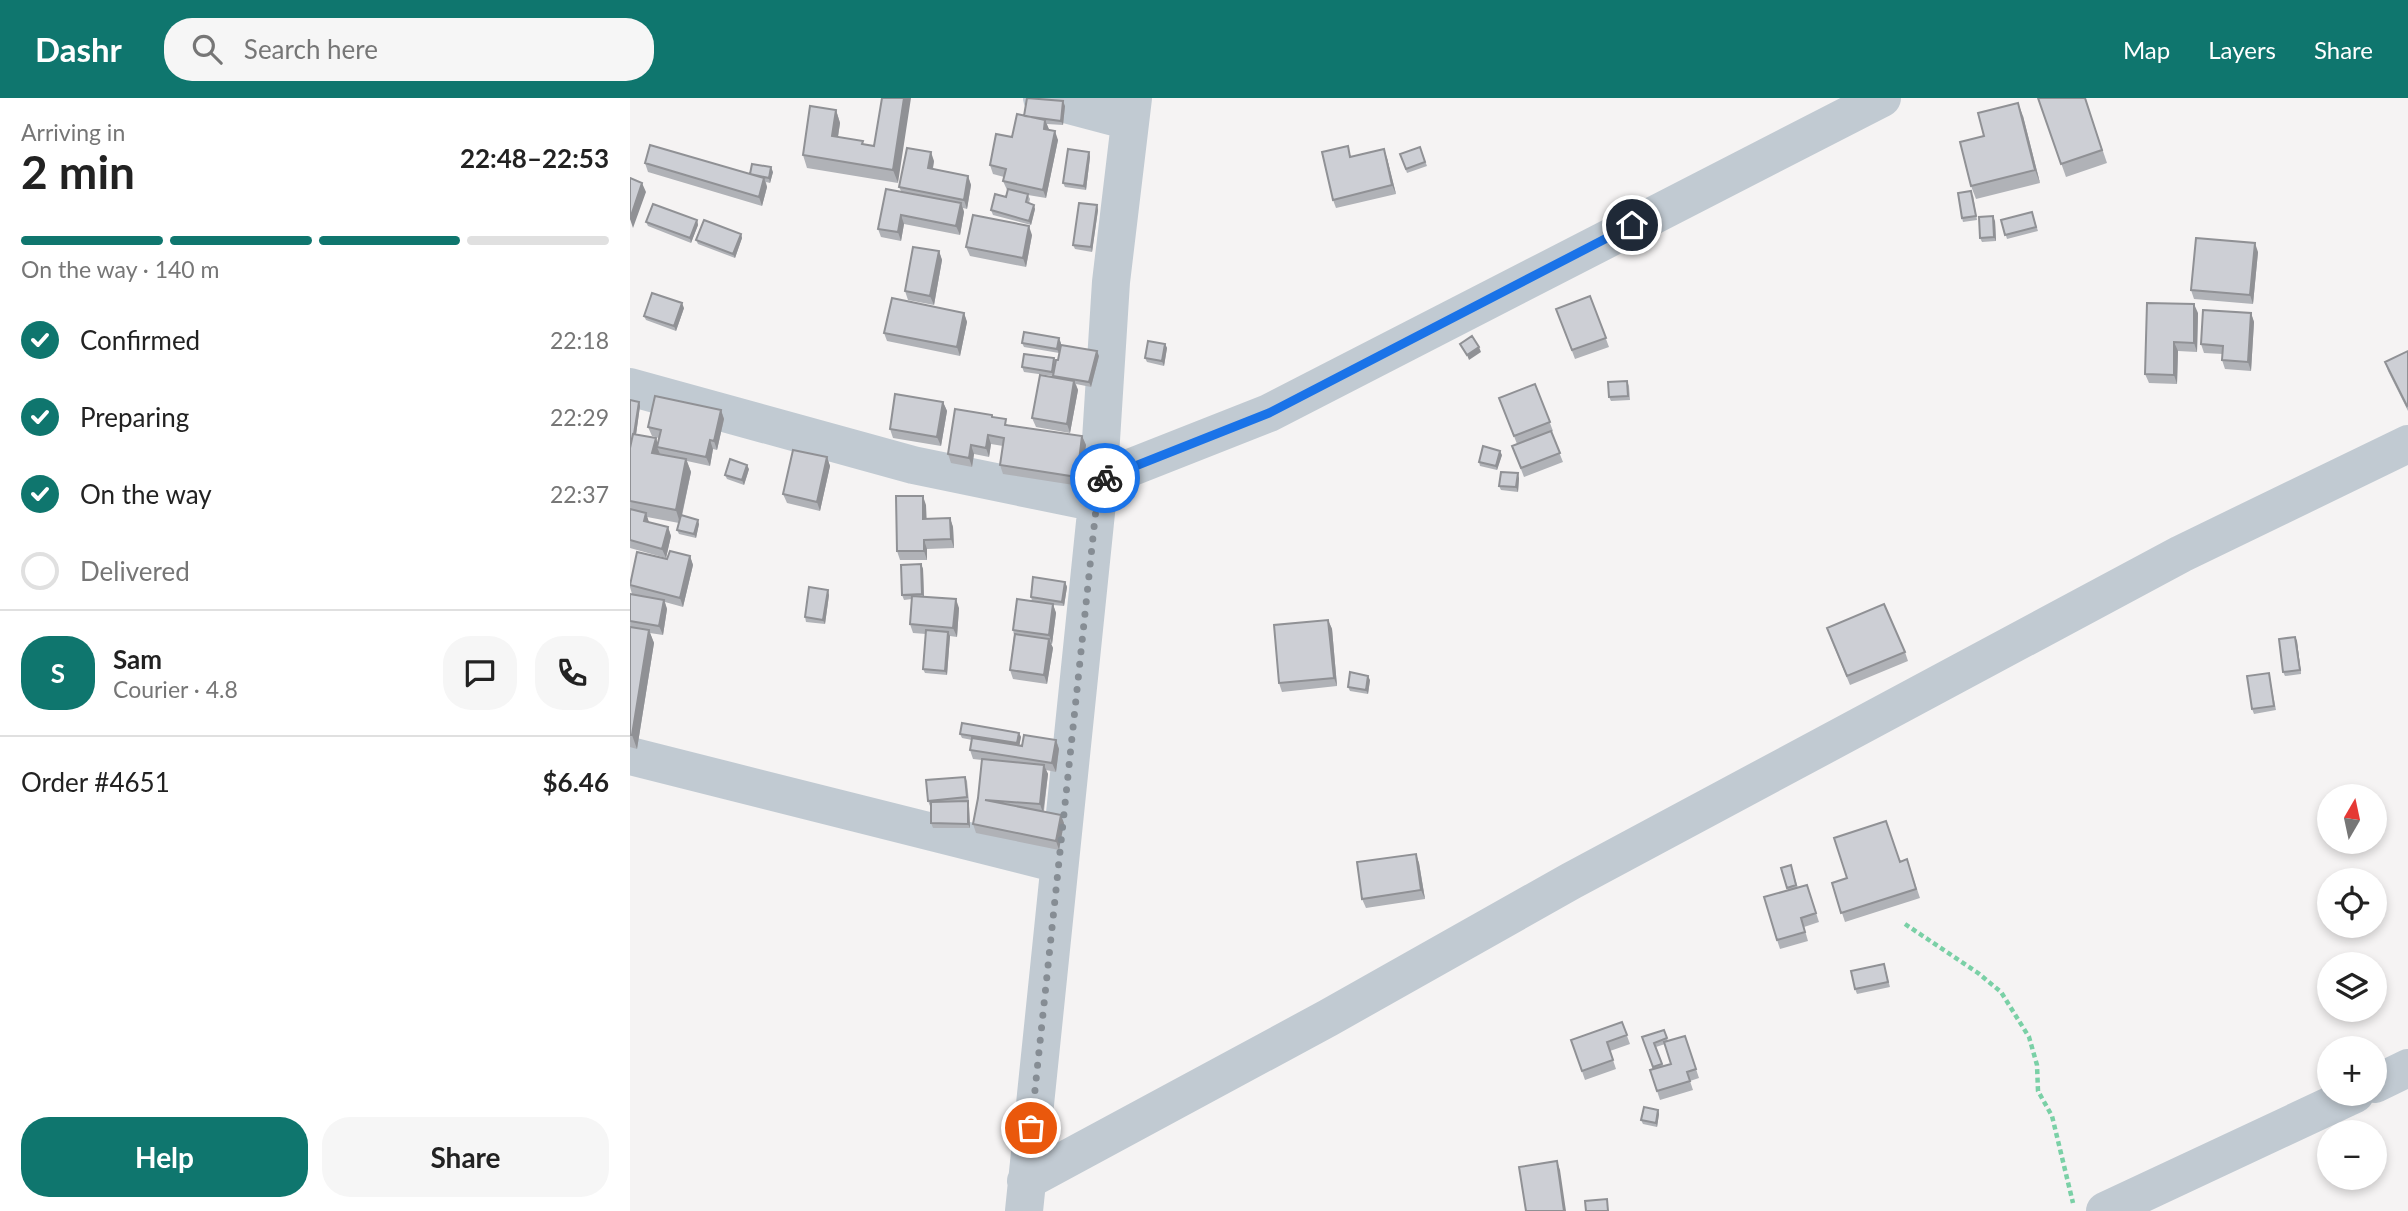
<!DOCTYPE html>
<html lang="en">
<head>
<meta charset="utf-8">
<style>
  :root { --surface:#fff; --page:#f6f6f6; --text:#222; --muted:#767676; --line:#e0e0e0; --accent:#0f766e }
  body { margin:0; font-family:Lato,sans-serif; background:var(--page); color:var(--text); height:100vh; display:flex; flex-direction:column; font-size:26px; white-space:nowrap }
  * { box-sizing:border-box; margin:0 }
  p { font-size:23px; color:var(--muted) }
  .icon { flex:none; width:38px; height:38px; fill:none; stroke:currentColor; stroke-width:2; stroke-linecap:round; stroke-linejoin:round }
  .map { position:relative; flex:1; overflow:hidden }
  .panel { display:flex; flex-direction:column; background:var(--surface); width:630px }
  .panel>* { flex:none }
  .needle { width:46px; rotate:9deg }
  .tools { position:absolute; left:1687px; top:686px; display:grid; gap:14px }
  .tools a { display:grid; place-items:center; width:70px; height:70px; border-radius:50%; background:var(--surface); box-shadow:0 4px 10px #0003; font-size:35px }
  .pin { position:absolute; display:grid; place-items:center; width:60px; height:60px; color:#fff; margin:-30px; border:4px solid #fff; border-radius:50%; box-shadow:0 2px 7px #0007 }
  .courier { position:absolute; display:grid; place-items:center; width:70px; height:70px; margin:-35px; border:5px solid #1a73e8; border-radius:50%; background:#fff; color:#222; box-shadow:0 2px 9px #0007 }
  .headline em { font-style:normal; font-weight:700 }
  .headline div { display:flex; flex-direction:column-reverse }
  .headline { display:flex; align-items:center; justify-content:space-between; height:119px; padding:0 21px }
  h1 { font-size:46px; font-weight:700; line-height:52px }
  .bar { display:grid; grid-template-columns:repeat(4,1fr); gap:10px 7px; align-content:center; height:84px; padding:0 21px }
  .bar i { height:9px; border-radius:5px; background:var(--line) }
  .bar .selected { background:var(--accent) }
  .bar p { grid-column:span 4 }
  .line { display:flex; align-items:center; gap:18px; padding:0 21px; border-top:2px solid var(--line) }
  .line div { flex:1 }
  .round { display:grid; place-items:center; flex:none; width:74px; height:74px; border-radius:28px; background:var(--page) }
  ol { padding:0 21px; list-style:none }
  li { display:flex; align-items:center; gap:21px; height:77px }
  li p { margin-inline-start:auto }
  li .icon { padding:7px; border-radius:50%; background:var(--accent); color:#fff; stroke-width:4 }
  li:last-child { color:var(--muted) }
  li i { width:38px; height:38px; border:4px solid var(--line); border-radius:50% }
  .cta { display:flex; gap:14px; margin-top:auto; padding:14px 21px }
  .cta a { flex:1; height:80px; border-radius:28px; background:var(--accent); color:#fff; font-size:28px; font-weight:700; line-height:80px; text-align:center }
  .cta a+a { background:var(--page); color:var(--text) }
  header { display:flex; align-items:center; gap:42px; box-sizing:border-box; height:98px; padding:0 35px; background:var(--accent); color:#fff }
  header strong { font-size:33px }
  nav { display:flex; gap:38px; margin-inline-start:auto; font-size:24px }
  .search { width:490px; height:63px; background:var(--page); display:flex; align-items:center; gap:18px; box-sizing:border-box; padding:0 24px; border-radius:28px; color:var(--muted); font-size:26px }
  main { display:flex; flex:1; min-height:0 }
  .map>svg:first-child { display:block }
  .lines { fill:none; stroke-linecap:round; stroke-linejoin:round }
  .path { stroke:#7ad0a6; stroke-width:4.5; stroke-dasharray:5 3.5; stroke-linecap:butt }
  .minor { stroke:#c1cad2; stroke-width:38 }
  .wall { fill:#b0b2b7; fill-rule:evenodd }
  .shaded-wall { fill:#909195 }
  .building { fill:#cdcfd5; stroke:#909195; stroke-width:2 }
  .done { stroke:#868d94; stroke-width:7; stroke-dasharray:0 12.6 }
  .route { stroke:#1a73e8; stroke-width:9 }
</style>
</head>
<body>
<header>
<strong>Dashr</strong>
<div class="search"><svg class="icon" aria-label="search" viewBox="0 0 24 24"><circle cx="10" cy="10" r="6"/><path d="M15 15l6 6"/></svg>Search here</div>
<nav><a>Map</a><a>Layers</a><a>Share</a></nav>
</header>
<main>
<section class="panel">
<div class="headline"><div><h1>2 min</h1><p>Arriving in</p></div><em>22:48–22:53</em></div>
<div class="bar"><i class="selected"></i><i class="selected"></i><i class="selected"></i><i></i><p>On the way · 140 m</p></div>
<ol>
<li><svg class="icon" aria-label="check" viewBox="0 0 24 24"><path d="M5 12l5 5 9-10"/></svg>Confirmed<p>22:18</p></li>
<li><svg class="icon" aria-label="check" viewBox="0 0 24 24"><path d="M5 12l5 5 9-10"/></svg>Preparing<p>22:29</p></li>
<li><svg class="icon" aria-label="check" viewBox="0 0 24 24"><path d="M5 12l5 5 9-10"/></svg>On the way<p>22:37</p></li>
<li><i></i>Delivered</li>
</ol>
<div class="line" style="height:126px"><b class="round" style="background:var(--accent);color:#fff">S</b><div><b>Sam</b><p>Courier · 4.8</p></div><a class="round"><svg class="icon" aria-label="chat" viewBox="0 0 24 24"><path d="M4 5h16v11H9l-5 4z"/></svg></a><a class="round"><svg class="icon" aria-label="phone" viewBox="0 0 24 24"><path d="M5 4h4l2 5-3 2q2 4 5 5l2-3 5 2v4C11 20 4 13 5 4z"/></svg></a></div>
<div class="line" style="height:91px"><div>Order #4651</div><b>$6.46</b></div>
<div class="cta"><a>Help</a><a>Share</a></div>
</section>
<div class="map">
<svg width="1778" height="1113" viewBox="0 0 1778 1113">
  <rect width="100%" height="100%" fill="#f5f3f3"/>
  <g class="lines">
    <path class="path" d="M1275 826 1348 875 1371 894 1399 939 1407 967 1408 993 1422 1018 1443 1105"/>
    <path class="minor" d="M412 0 499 23
      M0 289 283 367 467 405
      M469 382 639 315 1252 0
      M0 658 429 766
      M1745 986 1778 970
      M396 1083 698 920 941 783 1551 456 1778 346
      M394 1113 467 405 481 184 503 0
      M1475 1113 1725 996"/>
  </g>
  <path class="wall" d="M252 0 268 85 177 70 173 57 206 12 210 25 208 39 234 46 244 48Z
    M1408 0H1455L1477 65 1436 79Z
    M435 8 433 27 417 26 418 32 428 42 416 100 398 97 400 101 399 105 405 111 401 127 363 117 361 112 376 99 378 93 377 92 373 83 374 79 363 76 360 67 382 39 394 18Z
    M1393 18 1410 85 1346 101 1341 88 1354 38Z
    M790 49 797 68 777 75 770 56Z
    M459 54 460 59 456 92 435 89 433 85Z
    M721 58 757 60 766 96 706 110 703 102Z
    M304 63 303 71 338 78 341 87 337 111 333 110 334 114 330 137 274 126 271 143 251 139 248 131 271 93 269 89Z
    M15 65 120 76 143 74 140 85 136 84 137 89 132 108 18 74Z
    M1343 97 1347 122 1333 124 1332 120Z
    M467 107 468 112 462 154 445 151 443 147Z
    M1402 114 1408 133 1377 141 1371 122Z
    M67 122 68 127 61 145 18 128 16 124Z
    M1365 123 1366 143 1352 144 1350 140Z
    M111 136 112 140 105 160 68 146 66 142Z
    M402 137 396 169 340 158 336 149Z
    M309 153 312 162 304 207 278 202 275 193Z
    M1628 154 1623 206 1564 201 1561 192Z
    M960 198 979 249 945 261 926 211Z
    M54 210 46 233 16 222 14 218Z
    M334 215 337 224 330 258 257 243 254 235Z
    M1568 215 1567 254 1548 253 1547 286 1519 285 1515 276Z
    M1621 215 1624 224 1621 273 1595 271 1592 262 1593 256 1574 255 1571 246Z
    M392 245H431L429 255 394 249Z
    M535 246 537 250 534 268 517 264 515 260Z
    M1778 253V313L1758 273 1755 264Z
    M469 258 461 289 446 286 448 292 440 335 406 329 402 320 424 279 423 278 394 274 392 269 424 260 426 264Z
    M997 283 999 288 1000 302 981 303 979 299Z
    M905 286 923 333 921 334 933 364 894 379 882 348 887 346 869 300Z
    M0 302 10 308 6 336 26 340 28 346 29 340 22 338 18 329 91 312 94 321 87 352 83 351 80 368 57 363 61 374 52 418 69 426 66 440 49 436 47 432 49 425 17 419 19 425 38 429 41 438 36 460 0 450Z
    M313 304 317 313 311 348 263 340 260 331Z
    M363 319 378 327 452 338 456 347 450 388 373 376 370 367 373 348 361 346 359 359 344 356 342 369 321 365 318 356Z
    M872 357 867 372 850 368 849 364Z
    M197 359 200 368 190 413 157 405 153 396Z
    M119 371 114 387 97 381 95 377Z
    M889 380 888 394 871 392 869 388Z
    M296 407V421L320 420 323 429 324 450 297 451V462H270L267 453Z
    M60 458 63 467 53 509 35 504 37 511 33 537 20 535 24 545 7 651 0 649V496H2L0 489V484L37 461Z
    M291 466 293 471 294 499 329 510 327 539 320 538 317 577 295 575 293 571 296 536 283 535 280 526 282 501 274 502 272 497Z
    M435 484 437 489 434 508 423 507 426 515 422 546H421L423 550 417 586 383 581 380 572 384 537 383 532 402 503 401 499Z
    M199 497 195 526 176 524 175 519Z
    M698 522 702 531 707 588 652 594 649 585Z
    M1200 539 1275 554 1278 563 1220 587Z
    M1665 539 1667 543 1671 576 1655 578 1653 574Z
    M1639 575 1646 612 1624 616 1622 611Z
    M740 582 738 596 720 593 718 589Z
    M389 635 391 639 389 647 426 642 429 651 426 674 416 672 418 676 414 713 434 725 429 752 346 735 343 726 348 700 352 662 343 661 340 652 342 642 332 640 330 636Z
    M335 679 337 683 339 704H338L339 708 340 730H303L301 725V707L300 708 298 703Z
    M786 756 789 765 795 801 736 810 732 801Z
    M1277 761 1290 800 1215 824 1202 785Z
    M1161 767 1168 790 1180 796 1189 824 1174 829 1178 843 1150 851 1147 842 1158 793 1151 770Z
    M1255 870 1260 889 1227 896 1225 891Z
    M992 924 1000 946 980 953 986 971 955 982 941 942Z
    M1034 932 1038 943 1055 938 1069 980 1060 983 1063 992 1030 1002 1020 972 1024 971 1012 939ZM1035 946 1041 966 1033 968 1026 949Z
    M1028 1012 1029 1016 1027 1029 1013 1026 1011 1022Z"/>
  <path class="shaded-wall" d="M274 0H281L268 85 263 72Z
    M433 3 435 8 433 27 431 23Z
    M1388 5 1393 18 1410 85 1405 72Z
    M206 12 210 25 206 51 202 38Z
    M415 22 419 31 417 40 414 31Z
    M425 33 428 42 416 100 413 92Z
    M754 51 757 60 766 96 762 87Z
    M301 54 304 63 301 79 298 70Z
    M459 54 460 59 456 92 454 88Z
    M141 69 143 74 140 85 139 80Z
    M338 78 341 87 337 111 334 102Z
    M134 80 137 89 132 108 129 99Z
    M12 85 16 94 3 130 0 121Z
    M331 105 334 114 330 137 326 128Z
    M404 107 405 111 401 127 399 123Z
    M467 107 468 112 462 154 461 149Z
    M271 117 274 126 271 143 268 134Z
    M1363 118 1365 123 1366 143 1364 139Z
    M67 122 68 127 61 145 60 140Z
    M399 128 402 137 396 169 393 160Z
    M111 136 112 140 105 160 103 156Z
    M1625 145 1628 154 1623 206 1620 197Z
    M309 153 312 162 304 207 300 198Z
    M52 205 54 210 46 233 44 228Z
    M1564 206 1568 215 1567 254 1564 245Z
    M334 215 337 224 330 258 327 249Z
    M1621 215 1624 224 1621 273 1618 264Z
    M429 240 431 245 429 255 427 251Z
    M1544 244 1548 253 1547 286 1544 277Z
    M535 246 537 250 534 268 532 263Z
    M849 249 851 254 839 262 837 257Z
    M467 253 469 258 461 289 459 284Z
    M444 283 448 292 440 335 437 326Z
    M9 304 10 308 3 359 1 354Z
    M313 304 317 313 311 348 307 339Z
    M91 312 94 321 87 352 84 343Z
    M358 337 361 346 359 359 356 350Z
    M452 338 456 347 450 388 447 379Z
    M26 340 29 350 27 349 30 356 22 355Z
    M80 342 83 351 80 368 76 359Z
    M341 347 344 356 342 369 339 360Z
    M870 353 872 357 867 372 866 368Z
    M197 359 200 368 190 413 187 404Z
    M56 361 61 374 50 425 46 412Z
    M117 367 119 371 114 387 112 382Z
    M888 375 889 380 888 394 886 389Z
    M293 398 296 407 297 429 293 421Z
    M16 415 19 424 17 432 14 423Z
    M320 420 323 429 324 450 321 441Z
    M68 422 69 426 66 440 64 436Z
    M38 429 41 438 36 460 32 451Z
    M294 442 297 451V462L294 453Z
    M60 458 63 467 53 509 50 500Z
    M291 466 293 471 294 501 292 496Z
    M435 484 437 489 434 508 432 504Z
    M198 492 199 497 195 526 193 522Z
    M326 501 329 510 327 539 323 530Z
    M34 502 37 511 33 537 29 528Z
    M423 506 426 515 422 546 419 537Z
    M698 522 702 531 707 588 704 580Z
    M19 532 24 545 7 651 2 637Z
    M318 534 320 538 317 577 315 573Z
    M1665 539 1667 543 1671 576 1670 572Z
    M419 541 423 550 417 586 414 577Z
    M738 578 740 582 738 596 736 592Z
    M389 635 391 639 389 650 387 645Z
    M426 642 429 651 426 674 422 665Z
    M414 667 418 676 413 715 410 706Z
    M338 703 339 708 340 730 338 726Z
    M431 717 434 725 429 752 426 743Z
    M786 756 789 765 795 801 791 792Z
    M1028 1012 1029 1016 1027 1029 1026 1025Z
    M927 1063 930 1072 936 1113H934Z"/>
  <path class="building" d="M252 0H274L263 72 173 57 180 8 206 12 202 38 233 43 232 46 244 48Z
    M397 0 433 3 431 23 394 18Z
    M1408 0H1455L1472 52 1431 66Z
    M1388 5 1405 72 1341 88 1330 44 1354 38 1348 15Z
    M387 16 415 22 414 31 425 33 413 92 373 83 376 71 360 67 366 36 382 39Z
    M20 47 134 80 129 99 15 65Z
    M718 48 720 59 754 51 762 87 703 102 692 54Z
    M790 49 795 64 776 71 770 56Z
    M277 50 301 54 298 70 338 78 334 102 269 89Z
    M438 51 459 54 454 88 433 85Z
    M122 66 141 69 139 80 120 76Z
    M0 80 12 85 0 121Z
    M256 91 331 105 326 128 271 117 268 134 248 131Z
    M378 91 398 96 396 104 404 107 399 123 361 112 365 96 376 99Z
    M1341 93 1346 118 1332 120 1328 95Z
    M449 105 467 107 461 149 443 147Z
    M23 106 67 122 60 140 16 124Z
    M1402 114 1406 129 1375 137 1371 122Z
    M343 117 399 128 393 160 336 149Z
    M1363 118 1364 139 1350 140 1349 119Z
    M74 122 111 136 103 156 66 142Z
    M1566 140 1625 145 1620 197 1561 192Z
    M283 149 309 153 300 198 275 193Z
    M22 195 52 205 44 228 14 218Z
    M960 198 976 240 942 252 926 211Z
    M262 200 334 215 327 249 254 235Z
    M1517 205 1564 206V245L1544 244V277L1515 276Z
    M1573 212 1621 215 1618 264 1592 262 1593 248 1571 246Z
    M394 234 429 240 427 251 392 245Z
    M842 238 849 249 837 257 830 246Z
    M518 243 535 246 532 263 515 260Z
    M431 247 467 253 459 284 423 278 426 262H428Z
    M1778 253V307L1777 308 1755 264Z
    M394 256 424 260 422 274 392 269Z
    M410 277 444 283 437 326 402 320Z
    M997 283 998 298 979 299 978 284Z
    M905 286 920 324 884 338 869 300Z
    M265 296 313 304 307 339 260 331Z
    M25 298 91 312 84 343 80 342 76 359 27 349 31 332 18 329Z
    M0 302 9 304 4 336H3L0 350Z
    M325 311 362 317V319L376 321 375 327 452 338 447 379 370 367 374 340 358 337 356 350 341 347 339 360 318 356Z
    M921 333 930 355 891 370 882 348Z
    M3 336 26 340 22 355 56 361 46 412 0 403V350Z
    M853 348 870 353 866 368 849 364Z
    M163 352 197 359 187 404 153 396Z
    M100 361 117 367 112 382 95 377Z
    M871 374 888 375 886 389 869 388Z
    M266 398H293V421L320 420 321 441 294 442V453H267Z
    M0 411 16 415 14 423 38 429 32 451 0 442Z
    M51 417 68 422 64 436 47 432Z
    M40 453 60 458 50 500 0 487 7 454 37 461Z
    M291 466 292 496 272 497 271 467Z
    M403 479 435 484 432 504 401 499Z
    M179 489 198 492 193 522 175 519Z
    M0 496 34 502 29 528 0 523Z
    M282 498 326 501 323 530 280 526Z
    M387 501 423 506 419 537 383 532Z
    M1254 506 1275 554 1217 578 1197 530Z
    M698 522 704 580 649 585 644 527Z
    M0 529 19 532 2 637H0Z
    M296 532 318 534 315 573 293 571Z
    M385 536 419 541 414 577 380 572Z
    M1665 539 1670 572 1653 574 1649 541Z
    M720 574 738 578 736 592 718 589Z
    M1639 575 1644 608 1622 611 1617 578Z
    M332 625 389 635 387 645 330 636Z
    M394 637 426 642 422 665 340 652 342 640 392 648Z
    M352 661 414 667 410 706 355 702 431 717 426 743 343 726 348 700Z
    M335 679 337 699 298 703 296 682Z
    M338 703V726L301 725V704Z
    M1256 723 1270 764 1277 761 1286 791 1211 815 1202 785 1217 780 1204 740Z
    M786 756 791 792 732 801 727 764Z
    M1161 767 1166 787 1157 790 1151 770Z
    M1177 787 1186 815 1171 820 1175 834 1147 842 1134 799Z
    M1254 866 1258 884 1225 891 1221 873Z
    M992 924 997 937 977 944 983 962 952 973 941 942Z
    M1034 932 1037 940 1024 945 1032 966 1023 969 1012 939Z
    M1055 938 1066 971 1057 974 1060 983 1027 993 1020 972 1041 966 1034 944Z
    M1014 1009 1028 1012 1026 1025 1011 1022Z
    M927 1063 934 1113H896L889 1069Z
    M977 1101 978 1113H956L955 1103Z"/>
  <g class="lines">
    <path class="done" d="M401 1030 469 382 475 380"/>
    <path class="route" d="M475 380 639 315 1002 127"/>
  </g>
</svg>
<div class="tools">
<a><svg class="needle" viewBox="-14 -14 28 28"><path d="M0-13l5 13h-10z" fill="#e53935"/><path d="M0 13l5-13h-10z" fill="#767676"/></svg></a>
<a><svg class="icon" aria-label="locate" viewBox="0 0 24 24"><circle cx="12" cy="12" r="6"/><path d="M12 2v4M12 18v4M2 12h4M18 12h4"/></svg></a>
<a><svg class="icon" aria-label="layers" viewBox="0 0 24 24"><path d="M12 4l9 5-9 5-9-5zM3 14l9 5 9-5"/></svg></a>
<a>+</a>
<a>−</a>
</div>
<div class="pin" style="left:401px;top:1030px;background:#ea580c"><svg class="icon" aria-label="bag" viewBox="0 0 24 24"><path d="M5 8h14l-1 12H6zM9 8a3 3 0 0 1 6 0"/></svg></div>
<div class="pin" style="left:1002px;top:127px;background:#1f2937"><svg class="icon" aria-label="home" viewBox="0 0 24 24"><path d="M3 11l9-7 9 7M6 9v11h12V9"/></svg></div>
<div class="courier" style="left:475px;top:380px"><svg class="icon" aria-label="bike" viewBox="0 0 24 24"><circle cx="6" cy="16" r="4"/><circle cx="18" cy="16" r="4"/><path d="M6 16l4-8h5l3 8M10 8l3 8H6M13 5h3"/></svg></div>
</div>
</main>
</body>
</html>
